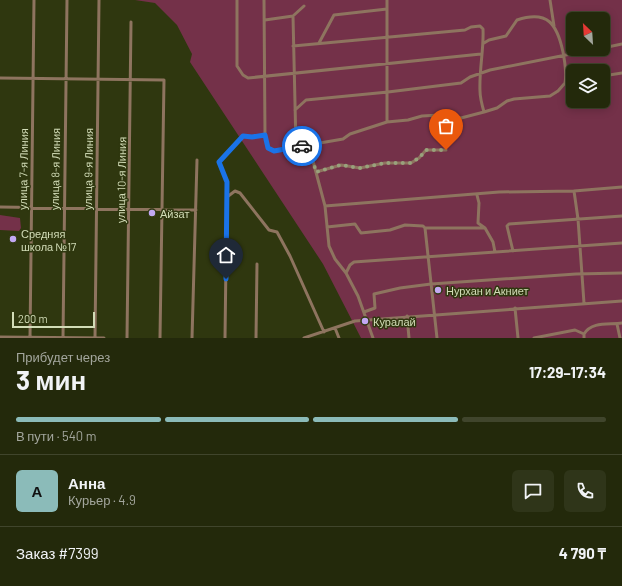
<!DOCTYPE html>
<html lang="ru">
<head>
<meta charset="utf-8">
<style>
  :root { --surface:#23290b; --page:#2f3519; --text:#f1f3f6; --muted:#a3a69d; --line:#40452c; --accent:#8bbbb9 }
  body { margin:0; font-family:Barlow,sans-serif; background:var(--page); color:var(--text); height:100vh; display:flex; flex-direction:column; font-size:15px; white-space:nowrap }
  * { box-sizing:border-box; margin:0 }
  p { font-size:13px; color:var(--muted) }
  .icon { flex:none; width:22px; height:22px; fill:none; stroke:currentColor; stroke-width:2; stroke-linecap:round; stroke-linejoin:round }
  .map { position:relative; height:338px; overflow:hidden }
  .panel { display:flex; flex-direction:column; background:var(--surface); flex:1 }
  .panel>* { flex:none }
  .needle { width:26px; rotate:335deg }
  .buttons { position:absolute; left:566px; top:12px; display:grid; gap:8px }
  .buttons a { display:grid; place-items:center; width:44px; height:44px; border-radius:6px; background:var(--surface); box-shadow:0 2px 10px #0003,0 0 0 1px var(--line); font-size:20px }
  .scale { position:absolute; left:12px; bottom:10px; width:83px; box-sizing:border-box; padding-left:4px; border:2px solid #d2dcb7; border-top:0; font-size:11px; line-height:14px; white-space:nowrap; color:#d2dcb7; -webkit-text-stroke:3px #2f370f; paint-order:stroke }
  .pin { position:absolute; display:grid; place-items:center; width:34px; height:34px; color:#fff; margin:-41px -17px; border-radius:50% 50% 50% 0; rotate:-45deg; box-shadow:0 0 4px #0007 }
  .pin .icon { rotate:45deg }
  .courier { position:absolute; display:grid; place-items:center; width:40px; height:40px; margin:-20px; border:3px solid #1a73e8; border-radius:50%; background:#fff; color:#222; box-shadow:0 1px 5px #0007 }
  .head em { font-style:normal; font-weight:700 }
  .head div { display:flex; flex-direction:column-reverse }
  .head { display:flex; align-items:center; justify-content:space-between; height:68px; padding:0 16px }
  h1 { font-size:26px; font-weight:700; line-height:30px }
  .bar { display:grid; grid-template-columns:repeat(4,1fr); gap:6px 4px; align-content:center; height:48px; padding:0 16px }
  .bar i { height:5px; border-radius:3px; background:var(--line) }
  .bar .selected { background:var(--accent) }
  .bar p { grid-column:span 4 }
  .line { display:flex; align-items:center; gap:10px; padding:0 16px; border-top:1px solid var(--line) }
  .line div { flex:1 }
  .round { display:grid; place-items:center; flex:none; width:42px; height:42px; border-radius:6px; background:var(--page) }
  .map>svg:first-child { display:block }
  .green { fill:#743149; fill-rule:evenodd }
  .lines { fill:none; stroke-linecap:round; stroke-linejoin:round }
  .minor { stroke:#8e745f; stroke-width:3 }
  .done { stroke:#99a27c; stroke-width:4; stroke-dasharray:0 7.2 }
  .route { stroke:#1a73e8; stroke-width:5 }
  .poi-dot { fill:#c2a8f3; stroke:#2f370f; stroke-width:1.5 }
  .labels { text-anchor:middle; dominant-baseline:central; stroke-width:3; stroke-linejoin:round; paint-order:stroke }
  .street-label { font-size:11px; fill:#d2dcb7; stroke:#2f370f }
  .poi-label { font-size:11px; fill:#d2dcb7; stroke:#2f370f; text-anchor:start }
</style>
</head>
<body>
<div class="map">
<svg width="622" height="338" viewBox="0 0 622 338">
  <rect width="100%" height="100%" fill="#2f370f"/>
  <path class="green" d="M135 0H622V338H361L323 264 190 62 192 54 177 25 155 3ZM573 19H603V49H573ZM573 71H603V101H573Z
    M0 215 20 218 21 228 19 231 0 230Z"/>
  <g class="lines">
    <path class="minor" d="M237 0V66L243 75 248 78 481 54
      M264 0 265 135 268 148 274 151 343 139 350 134 387 122 408 120 422 116 440 115 461 118 484 112 497 108 507 101 514 99 550 96 558 91 565 83 573 82
      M550 0 554 26
      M293 16 296 147
      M265 20 293 16 304 6
      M319 43 334 15 387 9
      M484 43 489 40 506 36 517 20C548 10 557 24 563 52 565 64 567 72 565 83
      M293 46 465 30 471 27 480 26 483 29C484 49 479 70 480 91 480 98 482 105 484 112
      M603 48 622 44
      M603 76 622 73
      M0 78 164 80 160 338
      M295 110 306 100 388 92 461 83 470 77 490 70 596 49
      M387 122V0
      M309 146 325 206 329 246 335 259 346 273 358 296 373 338
      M316 172 341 165 360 168 385 163H411L419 158 426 150H446
      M574 191 578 219 584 303
      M477 195 479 203 478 223 485 228
      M227 197 235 191 240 193 269 230 277 232 290 256 324 332
      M325 206 499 192 574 191 622 187
      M0 207 196 210
      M327 227 355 224 361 233 390 230 405 225 423 226 425 228H485L493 242 495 252
      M425 228 437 338
      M513 251 507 226 509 224 622 216
      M346 273 350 265 354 262 622 243
      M515 308 518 338
      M364 312 375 308 374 294 400 288 431 284 576 274 622 273
      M407 316 409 338
      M617 324 620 338
      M335 328 339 338
      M584 334C592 321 609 325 622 323
      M0 337 104 338
      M30 338 34 0
      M63 338 67 0
      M95 338 99 0
      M127 338 131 22
      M192 338 197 160
      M225 338 227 182 219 161 243 136 252 137 265 135
      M256 338 257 264
      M304 338 355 321 622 301
      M534 338 575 330 584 334V338"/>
  </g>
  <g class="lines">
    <path class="done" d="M302 146H309L316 172 341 165 360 168 385 163H410L419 158 426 150H446"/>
    <path class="route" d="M226 279 227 182 219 162 243 136 252 137 265 135 268 148 274 151 302 146"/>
  </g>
  <g class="poi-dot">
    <circle cx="152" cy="213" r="4"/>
    <circle cx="13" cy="239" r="4"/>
    <circle cx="438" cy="290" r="4"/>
    <circle cx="365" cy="321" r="4"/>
  </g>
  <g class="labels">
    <g class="street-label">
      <text transform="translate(23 169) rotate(-89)">улица 7-я Линия</text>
      <text transform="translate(55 169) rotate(-89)">улица 8-я Линия</text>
      <text transform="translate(88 169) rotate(-89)">улица 9-я Линия</text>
      <text transform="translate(121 180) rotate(-89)">улица 10-я Линия</text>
    </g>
    <g class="poi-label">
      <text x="160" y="213">Айзат</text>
      <text x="21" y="233">Средняя<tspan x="21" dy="13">школа №17</tspan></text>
      <text x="446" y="290">Нурхан и Акниет</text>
      <text x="373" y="321">Куралай</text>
    </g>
  </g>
</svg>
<div class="buttons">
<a><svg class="needle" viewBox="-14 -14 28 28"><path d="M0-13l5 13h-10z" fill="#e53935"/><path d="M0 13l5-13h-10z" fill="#a3a69d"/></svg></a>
<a><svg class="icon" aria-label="layers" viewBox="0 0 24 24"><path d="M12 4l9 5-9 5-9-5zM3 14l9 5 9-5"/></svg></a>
</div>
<div class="scale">200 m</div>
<div class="pin" style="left:446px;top:150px;background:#ea580c"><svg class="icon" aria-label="bag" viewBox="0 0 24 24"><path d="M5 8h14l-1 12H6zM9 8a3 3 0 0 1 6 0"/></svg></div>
<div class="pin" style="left:226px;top:279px;background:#1f2937"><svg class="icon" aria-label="home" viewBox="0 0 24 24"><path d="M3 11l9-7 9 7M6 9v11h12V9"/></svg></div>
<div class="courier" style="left:302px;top:146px"><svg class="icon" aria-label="car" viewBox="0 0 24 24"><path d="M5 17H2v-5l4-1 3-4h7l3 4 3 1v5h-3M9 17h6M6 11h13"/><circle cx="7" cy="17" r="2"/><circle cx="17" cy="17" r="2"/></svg></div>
</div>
<section class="panel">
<div class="head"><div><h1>3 мин</h1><p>Прибудет через</p></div><em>17:29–17:34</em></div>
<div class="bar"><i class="selected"></i><i class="selected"></i><i class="selected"></i><i></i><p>В пути · 540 m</p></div>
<div class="line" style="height:72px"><b class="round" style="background:var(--accent);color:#111">А</b><div><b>Анна</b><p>Курьер · 4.9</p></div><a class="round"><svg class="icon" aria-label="chat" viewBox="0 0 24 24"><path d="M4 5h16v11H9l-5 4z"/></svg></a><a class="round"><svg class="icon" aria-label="phone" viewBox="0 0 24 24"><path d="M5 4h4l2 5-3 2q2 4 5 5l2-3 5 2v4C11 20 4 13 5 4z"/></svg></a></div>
<div class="line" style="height:52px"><div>Заказ #7399</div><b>4 790 ₸</b></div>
</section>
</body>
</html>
